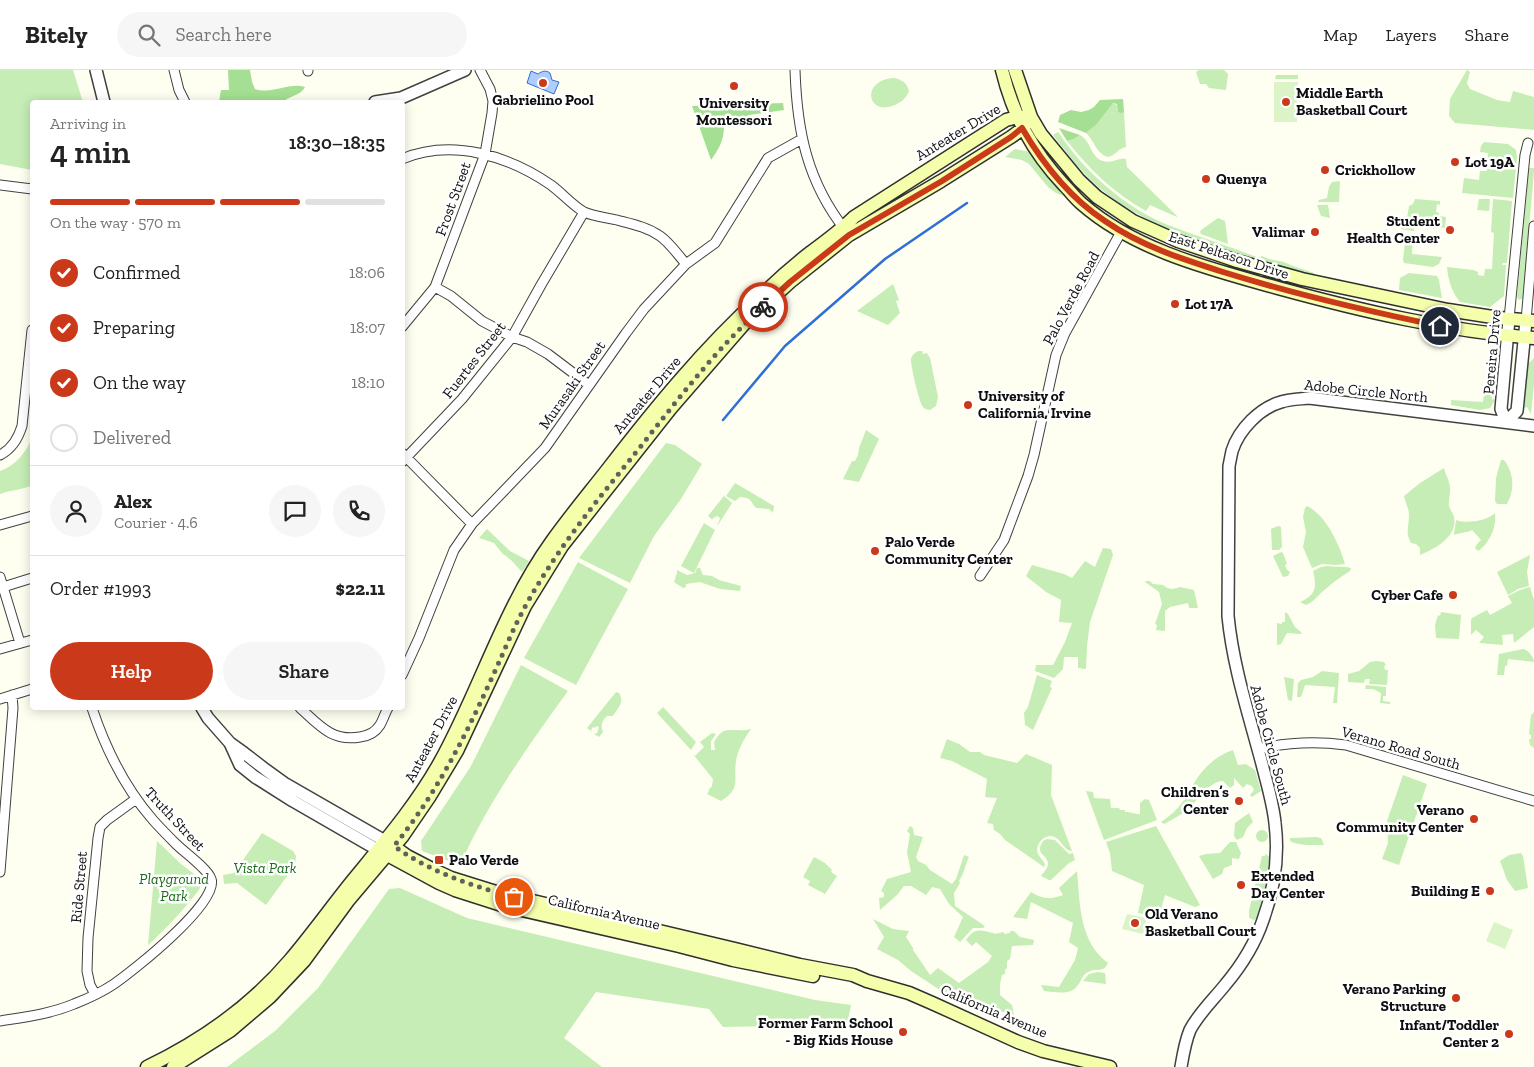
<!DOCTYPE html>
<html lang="en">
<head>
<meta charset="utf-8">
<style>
  :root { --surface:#fff; --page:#f6f6f6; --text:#222; --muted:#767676; --line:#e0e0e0; --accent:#ca3a1a }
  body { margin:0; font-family:"Zilla Slab",serif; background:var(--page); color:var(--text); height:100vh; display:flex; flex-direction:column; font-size:19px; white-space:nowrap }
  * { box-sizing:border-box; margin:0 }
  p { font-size:16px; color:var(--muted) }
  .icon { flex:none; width:28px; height:28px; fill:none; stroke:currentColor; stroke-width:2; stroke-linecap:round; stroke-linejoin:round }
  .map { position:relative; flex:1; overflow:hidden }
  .side { position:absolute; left:30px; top:30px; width:375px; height:610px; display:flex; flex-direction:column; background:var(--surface); border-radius:5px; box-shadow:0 2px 12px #0003 }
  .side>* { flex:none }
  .pin { position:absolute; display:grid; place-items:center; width:42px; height:42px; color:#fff; margin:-21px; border:2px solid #fff; border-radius:50%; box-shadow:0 1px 5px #0007 }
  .courier { position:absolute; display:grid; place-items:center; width:50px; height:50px; margin:-25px; border:4px solid #ca3a1a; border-radius:50%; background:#fff; color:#222; box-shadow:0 1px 6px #0007 }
  .head em { font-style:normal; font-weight:600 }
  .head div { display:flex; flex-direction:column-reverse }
  .head { display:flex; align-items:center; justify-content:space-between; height:85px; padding:0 20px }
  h1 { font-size:32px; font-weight:600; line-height:38px }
  .bar { display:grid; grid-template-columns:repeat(4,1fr); gap:8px 5px; align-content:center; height:60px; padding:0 20px }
  .bar i { height:6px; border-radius:4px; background:var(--line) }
  .bar .on { background:var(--accent) }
  .bar p { grid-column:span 4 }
  .line { display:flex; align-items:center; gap:12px; padding:0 20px; border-top:1px solid var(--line) }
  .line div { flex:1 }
  .round { display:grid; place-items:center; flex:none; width:52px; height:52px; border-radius:26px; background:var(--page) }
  ol { padding:0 20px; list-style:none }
  li { display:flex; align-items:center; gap:15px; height:55px }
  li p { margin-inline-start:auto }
  li .icon { padding:5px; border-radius:50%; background:var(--accent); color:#fff; stroke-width:4 }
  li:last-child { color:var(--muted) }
  li i { width:28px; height:28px; border:2px solid var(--line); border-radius:50% }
  .action { display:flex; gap:10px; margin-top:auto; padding:10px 20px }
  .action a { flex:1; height:58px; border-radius:30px; background:var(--accent); color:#fff; font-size:20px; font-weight:600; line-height:58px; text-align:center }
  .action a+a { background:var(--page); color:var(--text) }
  header { display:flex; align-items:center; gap:30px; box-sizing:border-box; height:70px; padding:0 25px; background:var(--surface); border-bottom:1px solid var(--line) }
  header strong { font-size:24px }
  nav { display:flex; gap:28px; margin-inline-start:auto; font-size:18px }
  .search { width:350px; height:45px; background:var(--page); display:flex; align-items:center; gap:12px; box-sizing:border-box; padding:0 18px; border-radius:28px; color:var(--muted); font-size:19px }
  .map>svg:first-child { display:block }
  .green { fill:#c5edb5 }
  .forest { fill:#a4df93 }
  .pitch { fill:#daf4c8 }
  .water { fill:#afcdfb; stroke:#306fd8 }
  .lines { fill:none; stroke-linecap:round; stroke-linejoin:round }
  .stream { stroke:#306fd8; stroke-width:2.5 }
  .minor-casing { stroke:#414141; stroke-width:11 }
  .tertiary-casing { stroke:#414141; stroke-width:14 }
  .secondary-casing { stroke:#303030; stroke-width:15 }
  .minor { stroke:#fff; stroke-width:9 }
  .tertiary { stroke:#fff; stroke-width:11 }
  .secondary { stroke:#f5ffab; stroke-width:12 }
  .done { stroke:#62625d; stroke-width:5; stroke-dasharray:0 9 }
  .route { stroke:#ca3a1a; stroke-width:6 }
  .poi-dot { fill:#ca3a1a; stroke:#fff; stroke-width:2 }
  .labels { text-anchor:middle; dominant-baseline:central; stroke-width:5; stroke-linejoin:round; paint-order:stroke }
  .poi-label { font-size:15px; font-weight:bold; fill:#0e0e0e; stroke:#fff; text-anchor:start }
  .street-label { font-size:15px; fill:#0e0e0e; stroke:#fff }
  .park-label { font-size:15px; font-style:italic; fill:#196c1a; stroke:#fff }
</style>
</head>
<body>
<header>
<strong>Bitely</strong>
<div class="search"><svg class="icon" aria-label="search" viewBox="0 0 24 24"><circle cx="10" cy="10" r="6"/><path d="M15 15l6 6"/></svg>Search here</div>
<nav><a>Map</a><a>Layers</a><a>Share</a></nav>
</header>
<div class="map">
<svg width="1534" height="997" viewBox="0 0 1534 997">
  <rect width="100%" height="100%" fill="#fefff0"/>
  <path class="green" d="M0 0H73L83 32H32V100L0 94Z
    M1199 0H1224L1228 4 1226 20 1209 18 1206 14H1200L1196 2Z
    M1467 0 1470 2 1467 13 1470 19 1497 30 1510 32 1513 21 1534 27V60L1455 53 1449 46 1450 29Z
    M1276 5H1298V9H1275Z
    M894 8C903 10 907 13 909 21 906 28 902 32 895 35 867 47 860 10 894 8Z
    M1113 33 1117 35 1118 42H1124L1126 77C1118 78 1115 87 1107 87 1096 83 1094 70 1086 63L1097 54Z
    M1058 62C1085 102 1124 137 1168 155 1198 167 1229 176 1259 188L1262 186 1269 189 1284 192 1293 196 1314 203V205L1312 206C1245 186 1163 167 1107 124 1086 108 1069 86 1053 65Z
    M1080 65C1091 71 1091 88 1103 91 1112 94 1118 87 1126 89L1127 97 1177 146V147L1150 135 1146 141C1115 124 1089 99 1067 71L1074 69Z
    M1484 72 1508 74 1516 80 1517 87 1513 128 1462 123 1464 108 1479 110 1480 101H1487L1488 83 1480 82 1481 76Z
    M1015 79 1030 82 1066 127 1056 123 1048 117 1029 94 1022 90 1005 87Z
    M1529 98H1534V101L1523 228 1519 230 1517 227Z
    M1340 111 1339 132H1318L1319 130 1327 128 1329 117 1332 112Z
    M1415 129 1440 131V135L1437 134 1436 142 1439 143V146L1446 147 1445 158 1414 155V161L1401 159 1407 148 1409 136 1413 134Z
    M1479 129H1490L1489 141 1477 140Z
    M1493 129 1512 131 1507 193H1503L1502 195H1506L1504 226 1490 237 1460 232C1452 222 1448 210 1447 197L1473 200 1478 202V205L1484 206 1485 199H1492L1494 163 1491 162Z
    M1317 135H1328L1330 148 1321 146Z
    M1218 148 1225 151 1228 174 1201 164 1200 162 1201 160Z
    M1406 164H1413L1412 184 1442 187 1439 194 1433 197 1404 193 1403 190Z
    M1409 203 1437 206 1439 210 1442 228 1399 220 1400 208Z
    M893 214 899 230 896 231 900 243 888 255 857 241Z
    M918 281H922L923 284 927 283 930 288 938 327 936 336 930 340C926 339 926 340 923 337 919 332 911 297 911 290 911 285 915 283 918 281Z
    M1534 288V314L1531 344 1527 337 1524 338V334L1528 292H1530Z
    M1491 318 1492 329 1495 330 1490 338 1480 340 1451 335V330L1483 332 1484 324 1488 322Z
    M866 360 879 369 859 412 843 409 852 391H855L858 385 859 378Z
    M32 367V415C22 420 11 420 0 424V401C15 396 27 382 32 367Z
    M666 373 675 375 702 394 681 429 654 466 630 513 579 488Z
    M1501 390H1504C1514 403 1515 419 1507 434H1497L1495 431 1496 408Z
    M1444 398C1445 404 1448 407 1449 413 1452 420 1448 428 1449 436 1450 440 1453 443 1454 447 1458 467 1434 479 1420 485V478L1416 474 1411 473C1405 463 1409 457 1409 445 1409 438 1405 432 1404 426L1420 413Z
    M735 413 774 436 773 443 769 439 756 438C749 430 752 428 740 427L735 431 726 426Z
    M724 426 732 433 718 455 715 452 718 454 720 448 717 446 712 449 714 451 708 446Z
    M1307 436C1325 444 1340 475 1345 494L1336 495 1322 494 1312 498 1303 477 1306 462 1303 447 1305 438Z
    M1495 443C1497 457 1489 474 1478 481L1475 478 1477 474 1481 470 1472 460C1467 463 1461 462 1454 465V464L1456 450C1466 454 1487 451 1495 443Z
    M704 453 715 460 694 503 681 496Z
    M1278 456 1281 457 1282 477 1279 480H1272L1271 459Z
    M487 459 510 481 529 491 522 502 511 490 502 483 494 473 479 468Z
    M1103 478 1111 479 1113 485 1090 552 1087 576 1086 599 1078 598V587H1064L1063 599 1054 608 1035 601 1036 595H1053L1065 572 1072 553 1059 552 1061 530 1046 522 1026 506 1032 495 1064 504 1072 508 1085 491 1095 497Z
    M1281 482 1283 483 1287 494 1285 495 1287 500 1290 502 1288 506 1283 507 1273 486Z
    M1530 485 1527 502 1529 516 1518 519 1508 525 1497 502Z
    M578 492 628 519 576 615 524 588Z
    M1327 496C1334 497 1346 496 1351 498L1350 501C1340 507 1331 514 1322 522 1317 527 1313 532 1306 535L1300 532C1316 525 1317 517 1313 501L1321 497Z
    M697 498H700L703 505 712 506 719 510 741 516 740 521 720 519 700 512 686 514V517L683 518 674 512 677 503V500L687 505 695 503Z
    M1146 511H1150L1153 514 1163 515 1167 518 1173 519 1180 517 1194 520 1198 538H1189L1188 533 1170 537 1165 541V561L1156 560 1157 555 1155 554 1162 534 1159 522 1145 512Z
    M1530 517 1534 530V557L1514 573 1513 564 1502 565 1503 575 1479 573 1484 567 1476 560 1471 565V550L1472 548 1487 540 1490 545 1512 533 1508 526 1520 520Z
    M1285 542 1288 544 1295 557 1302 563 1300 564 1287 563 1281 574 1277 575V553L1282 554V552H1285Z
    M1441 542 1461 545 1459 569 1436 568 1435 555 1438 545 1440 546Z
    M1523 579C1528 580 1534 587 1534 592L1508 589 1507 596H1505L1504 605H1497L1499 584Z
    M1376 591 1384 592 1386 595 1384 596 1385 600H1388L1387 615 1369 614 1370 609H1365L1364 613 1348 612V604L1359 601 1370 592Z
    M521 595 568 621C528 676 488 732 460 795L422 781 421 771 471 696Z
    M1322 601 1339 603 1337 633H1333L1335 617 1305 615 1301 627H1297L1298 613 1301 610 1313 607Z
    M1037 605 1052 611 1050 617 1052 618 1033 660 1025 655 1024 643 1028 637Z
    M1284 607 1294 609 1292 631 1288 630Z
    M1366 615 1386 617V626H1383V631L1390 632V634L1380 633 1381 623 1373 619H1365Z
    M616 622 619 623C625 632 618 638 613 646H607C602 650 600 656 603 662L599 667 594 664 597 663 599 657 596 656 595 658 593 657 591 660 592 662 587 658Z
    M663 637 696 672 691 680 657 643Z
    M1534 642V678L1530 675 1529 669H1531V665L1529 664 1531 645Z
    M751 659C744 669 738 679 736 691 733 710 742 718 721 731L707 724 709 721H708L712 716 713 709 692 683 695 686 704 677 700 672 712 663 716 664 711 671V680H715L714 672C716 669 719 664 722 662 728 658 743 662 751 659Z
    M947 669 959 674 970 682H980L984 685 1017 693 1026 684 1052 695 1051 725 1072 781C1062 780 1061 766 1050 766 1041 767 1035 776 1038 784 1040 787 1043 791 1045 794L1044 797 1005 770 1000 764 994 760 993 754 987 753 997 728 985 727 987 709 952 691 940 688Z
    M1233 680 1238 695 1246 694 1255 700 1261 721 1252 727 1250 725 1254 720 1252 716 1247 714 1243 718 1234 708V715L1230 718 1223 711C1208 712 1199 729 1189 738 1182 745 1173 749 1164 754L1161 752C1170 746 1178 739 1184 730 1189 724 1192 716 1196 710 1205 696 1218 685 1233 680Z
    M1403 705 1427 714 1399 795 1382 789 1388 773 1387 751Z
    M1086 721 1093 722 1094 728 1110 729 1111 738H1119L1120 740H1125V742C1131 742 1134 744 1140 744V733L1145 729 1149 730 1157 750 1104 770Z
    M1249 743 1253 752 1247 758 1243 767 1237 770 1234 766 1235 753Z
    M910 756 913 758 914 765 923 767 916 787 918 791 926 795 930 800 952 814 956 809 964 785 969 787C965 795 964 804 959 811L960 813 954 823 955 836 985 856 983 858H973L960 872 954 867 963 847 949 834 940 819 932 817 926 825 911 816H904L897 825 880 840 879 828 884 827V823L881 821 887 809 911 802 907 782 910 764 907 761Z
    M1156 756 1200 835 1195 837 1165 825 1159 847 1138 843 1144 815 1112 801 1110 783 1106 772Z
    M1256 766a6 6 0 1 1 12 0a6 6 0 1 1-12 0Z
    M262 763 293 781 296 786 295 795 266 835 237 813 224 814 223 805 234 803Z
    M1316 767 1321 768 1324 775C1314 775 1299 776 1290 771V768Z
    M1047 769 1055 770 1069 784 1073 783 1075 790 1069 793 1051 810H1049L1041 806C1043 803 1048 798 1048 794 1048 784 1034 785 1043 771Z
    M157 771 181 794 198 807 201 815 199 820C183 840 167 858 148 875Z
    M1230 772H1236L1241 783 1239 789 1232 788V795L1224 798 1222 804 1213 809 1199 786 1206 784 1220 783Z
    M1521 783 1523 786 1528 818 1515 821 1507 810 1500 791 1509 785Z
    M1265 784 1270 787 1264 828 1262 827 1261 831 1263 832 1257 848 1254 850 1249 848V841L1262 786H1265Z
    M814 787 825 793 832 800 831 802 837 806 825 824 808 815 810 811 803 807Z
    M1077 801C1080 833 1079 872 1108 893 1103 904 1097 897 1088 902 1082 905 1082 910 1078 915 1071 926 1056 922 1044 921L1041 915 1059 917 1075 890 1078 878 1069 872 1073 853 1031 832 1027 849 1013 847 1031 822C1042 829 1050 830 1063 825L1059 818Z
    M400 818 467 848 815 930 851 935 847 955 723 957 709 939 596 922 564 968 602 997H227L275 961 318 918 389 819Z
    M873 849 893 859 909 861 906 867 913 878V880L930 905 938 898 959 913 988 892 992 886 976 872 972 876 966 870C975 857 979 860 994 863V864L1004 862V864L1010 863V861H1014L1020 867 1034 870 1033 875 1012 876 1010 889 1007 891V898L1005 900V904L1002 905 1000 914V925L1012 935 1014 945 1013 946 995 939 978 938 943 922 911 901 898 890 877 879 884 867Z
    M1098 902 1105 903 1106 914 1083 911 1089 904Z"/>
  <path class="forest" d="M228 0H250L252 12 255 19C271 25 289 12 305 17 301 25 290 26 282 32H219L221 20H229Z
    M1123 29 1124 42 1121 43 1118 42 1117 34 1113 33 1097 54 1086 63 1058 52 1060 45 1071 40 1081 42 1089 40 1094 37 1100 30Z
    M783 33 784 40 749 45 724 56C724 70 719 79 711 90L692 36Z
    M1059 58 1080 65 1074 69 1067 71Z"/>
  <path class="pitch" d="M1274 12H1298L1297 52H1274Z
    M1127 844 1147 848 1143 864 1122 859Z
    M1494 852 1513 860 1505 879 1486 871Z"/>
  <path class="water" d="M531 1 538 4C542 1 546 0 550 3L552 10 559 12 554 24 527 13Z"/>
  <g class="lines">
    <path class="stream" d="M723 350 785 276 885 189 967 133"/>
    <defs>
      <path id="minor" d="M174 0 179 20 185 32
        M308 0V1
        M795 0C797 61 807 112 846 161
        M402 89C452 68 509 86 551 115 562 123 572 135 584 142 592 146 608 148 617 150 632 154 647 157 660 166 670 173 678 185 686 194
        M0 115 32 119
        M435 217 451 226 482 251 512 267 527 272 548 284 589 315
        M1509 249 1525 85 1528 73
        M1526 251 1534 156
        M402 257 435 217 485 84 492 43 493 31 490 19 480 0
        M402 383 472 454
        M0 385C12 379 18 369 22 356L32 260
        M402 392 462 329 512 267 541 215 584 142
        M0 455 32 446
        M980 506 1004 470 1028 406 1034 385 1056 285 1065 263 1121 162
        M0 507 20 573
        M0 518 32 508
        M0 579 32 570
        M402 605 419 568 454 480 472 454 545 378 626 263 644 239 686 194 715 173 768 88 802 69
        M0 629 32 619
        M300 638C319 655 332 672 360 667 368 666 375 663 380 655 383 650 385 643 388 638
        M1258 679C1288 672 1316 671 1346 675L1534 731
        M0 802 13 638 12 625
        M95 924 90 915 87 901 88 868 98 768 100 757 107 750 136 729
        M0 951C25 947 50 944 74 934 87 929 102 922 114 914 133 901 220 832 211 809 208 799 184 782 176 774 168 766 160 758 153 750 125 718 105 677 92 638"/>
      <path id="tertiary" d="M96 0 104 32
        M375 32 401 28 465 0
        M1509 249 1501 339 1506 352 1517 341 1526 251
        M202 638 208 648 230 673 244 683 266 700 284 713 385 771
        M230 673 240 695 255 707 293 731 378 780
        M1181 997C1183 985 1185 972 1190 960 1199 943 1213 930 1225 915 1241 896 1255 874 1263 850 1274 820 1279 785 1275 753 1273 733 1267 714 1262 694 1249 645 1233 597 1228 546L1229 396C1230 391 1231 386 1232 381 1239 359 1260 338 1281 332 1290 329 1300 329 1309 328L1534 356"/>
      <path id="secondary" d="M1002 0C1013 45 1032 81 1064 115 1070 121 1075 128 1082 134 1136 181 1211 199 1278 218 1362 241 1447 261 1534 268
        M1015 0 1031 47 1041 64 1079 110 1097 127 1133 151 1178 171 1237 191 1302 209 1448 240 1499 248 1534 251
        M387 772 407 786 434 800 451 808 499 823 735 879 800 895 853 905 867 911 909 923 932 933 1018 972 1043 981 1110 997
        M380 781 439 813 455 820 505 836 679 876 733 890 813 906
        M147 997C201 971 251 936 290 890 312 864 332 836 353 810 384 772 416 735 440 692 480 620 503 539 552 471 569 447 589 423 607 400 654 339 703 279 760 227 776 211 793 196 811 182 826 171 841 160 854 147L1006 50 1017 47H1031
        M173 997 230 961 270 927 304 891 348 831 402 767 430 726 457 681 525 536 562 476 671 338 744 254 790 212 849 165 941 111 1011 67 1022 59 1031 47"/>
    </defs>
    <use href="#minor" class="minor-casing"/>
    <use href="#tertiary" class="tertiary-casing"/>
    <use href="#secondary" class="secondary-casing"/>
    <use href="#minor" class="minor"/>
    <use href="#tertiary" class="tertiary"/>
    <use href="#secondary" class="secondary"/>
  </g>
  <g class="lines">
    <path class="done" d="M514 827C472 816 430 802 394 776 434 727 463 671 489 614 502 587 512 560 526 535 558 477 600 427 641 376 679 328 718 277 763 237"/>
    <path class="route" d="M763 237 790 212 849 165 942 111 1011 67 1022 58C1043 94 1070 128 1105 151 1141 176 1182 189 1223 202 1294 224 1367 241 1440 256"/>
  </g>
  <g class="poi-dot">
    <circle cx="543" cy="13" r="5"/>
    <circle cx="734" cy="16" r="5"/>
    <circle cx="1286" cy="32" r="5"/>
    <circle cx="1455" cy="92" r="5"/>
    <circle cx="1325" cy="100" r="5"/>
    <circle cx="1206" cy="109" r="5"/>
    <circle cx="1450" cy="160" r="5"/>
    <circle cx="1315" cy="162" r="5"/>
    <circle cx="1175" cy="234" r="5"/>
    <circle cx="968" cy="335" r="5"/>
    <circle cx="875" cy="481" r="5"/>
    <circle cx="1453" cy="525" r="5"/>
    <circle cx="1239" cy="731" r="5"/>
    <circle cx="1474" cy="749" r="5"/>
    <rect x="434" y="785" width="10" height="10" rx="2.5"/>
    <circle cx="1241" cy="815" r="5"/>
    <circle cx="1490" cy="821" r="5"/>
    <circle cx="1135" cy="853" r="5"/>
    <circle cx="1456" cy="928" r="5"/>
    <circle cx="903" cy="962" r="5"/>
    <circle cx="1509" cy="964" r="5"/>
  </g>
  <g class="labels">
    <g class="poi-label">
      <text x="1296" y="23">Middle Earth<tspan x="1296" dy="17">Basketball Court</tspan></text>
      <text x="543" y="30" text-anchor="middle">Gabrielino Pool</text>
      <text x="734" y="33" text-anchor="middle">University<tspan x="734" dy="17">Montessori</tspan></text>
      <text x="1465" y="92">Lot 19A</text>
      <text x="1335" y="100">Crickhollow</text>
      <text x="1216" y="109">Quenya</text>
      <text x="1440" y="151" text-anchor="end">Student<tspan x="1440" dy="17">Health Center</tspan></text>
      <text x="1305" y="162" text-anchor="end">Valimar</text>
      <text x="1185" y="234">Lot 17A</text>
      <text x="978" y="326">University of<tspan x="978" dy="17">California, Irvine</tspan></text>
      <text x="885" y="472">Palo Verde<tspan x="885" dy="17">Community Center</tspan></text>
      <text x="1443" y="525" text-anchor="end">Cyber Cafe</text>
      <text x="1229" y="722" text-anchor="end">Children’s<tspan x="1229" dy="17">Center</tspan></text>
      <text x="1464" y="740" text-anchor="end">Verano<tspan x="1464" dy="17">Community Center</tspan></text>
      <text x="449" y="790">Palo Verde</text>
      <text x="1251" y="806">Extended<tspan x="1251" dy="17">Day Center</tspan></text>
      <text x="1480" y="821" text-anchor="end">Building E</text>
      <text x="1145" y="844">Old Verano<tspan x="1145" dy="17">Basketball Court</tspan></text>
      <text x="1446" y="919" text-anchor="end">Verano Parking<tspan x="1446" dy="17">Structure</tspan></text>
      <text x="893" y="953" text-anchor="end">Former Farm School<tspan x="893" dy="17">- Big Kids House</tspan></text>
      <text x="1499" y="955" text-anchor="end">Infant/Toddler<tspan x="1499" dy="17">Center 2</tspan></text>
    </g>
    <g class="street-label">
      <text transform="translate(958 62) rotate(-31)">Anteater Drive</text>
      <text transform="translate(453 129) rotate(-70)">Frost Street</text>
      <text transform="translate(1229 185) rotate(18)">East Peltason Drive</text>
      <text transform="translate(1071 228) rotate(-62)">Palo Verde Road</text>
      <text transform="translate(1492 282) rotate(-85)">Pereira Drive</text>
      <text transform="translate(474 290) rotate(-52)">Fuertes Street</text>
      <text transform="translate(572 315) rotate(-55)">Murasaki Street</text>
      <text transform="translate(1366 321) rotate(6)">Adobe Circle North</text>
      <text transform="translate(647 325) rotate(-50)">Anteater Drive</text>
      <text transform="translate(431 669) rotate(-62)">Anteater Drive</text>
      <text transform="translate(1271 675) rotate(75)">Adobe Circle South</text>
      <text transform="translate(1401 678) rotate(16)">Verano Road South</text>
      <text transform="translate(175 749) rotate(47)">Truth Street</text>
      <text transform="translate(79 817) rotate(-85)">Ride Street</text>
      <text transform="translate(604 842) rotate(13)">California Avenue</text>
      <text transform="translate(994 941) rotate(23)">California Avenue</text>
    </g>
    <g class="park-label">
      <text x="265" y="798">Vista Park</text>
      <text x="174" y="809">Playground<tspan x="174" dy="17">Park</tspan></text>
    </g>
  </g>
</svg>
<div class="pin" style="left:514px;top:827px;background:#ea580c"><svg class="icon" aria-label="bag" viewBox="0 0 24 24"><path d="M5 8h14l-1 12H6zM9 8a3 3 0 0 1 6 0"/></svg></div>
<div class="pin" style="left:1440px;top:256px;background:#1f2937"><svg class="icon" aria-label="home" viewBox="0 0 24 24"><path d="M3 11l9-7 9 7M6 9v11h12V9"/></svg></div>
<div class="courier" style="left:763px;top:237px"><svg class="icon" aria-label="bike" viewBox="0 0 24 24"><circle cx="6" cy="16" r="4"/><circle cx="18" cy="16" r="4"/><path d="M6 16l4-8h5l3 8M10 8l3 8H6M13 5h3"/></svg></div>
<section class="side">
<div class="head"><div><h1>4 min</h1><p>Arriving in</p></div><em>18:30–18:35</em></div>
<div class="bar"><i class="on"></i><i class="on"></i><i class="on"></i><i></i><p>On the way · 570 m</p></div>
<ol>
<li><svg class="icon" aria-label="check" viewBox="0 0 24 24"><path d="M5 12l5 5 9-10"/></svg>Confirmed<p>18:06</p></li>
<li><svg class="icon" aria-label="check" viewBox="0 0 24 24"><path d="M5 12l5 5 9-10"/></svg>Preparing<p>18:07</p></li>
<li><svg class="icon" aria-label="check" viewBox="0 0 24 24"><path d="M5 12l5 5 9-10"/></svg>On the way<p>18:10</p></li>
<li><i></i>Delivered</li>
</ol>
<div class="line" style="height:90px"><a class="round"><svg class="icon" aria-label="person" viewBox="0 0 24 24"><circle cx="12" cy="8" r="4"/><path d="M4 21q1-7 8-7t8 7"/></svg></a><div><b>Alex</b><p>Courier · 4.6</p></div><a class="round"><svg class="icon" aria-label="chat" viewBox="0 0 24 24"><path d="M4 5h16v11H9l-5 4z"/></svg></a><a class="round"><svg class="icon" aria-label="phone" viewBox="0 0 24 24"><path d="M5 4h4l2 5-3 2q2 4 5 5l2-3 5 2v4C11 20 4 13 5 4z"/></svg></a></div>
<div class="line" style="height:65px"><div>Order #1993</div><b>$22.11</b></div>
<div class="action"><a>Help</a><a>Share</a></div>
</section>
</div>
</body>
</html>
